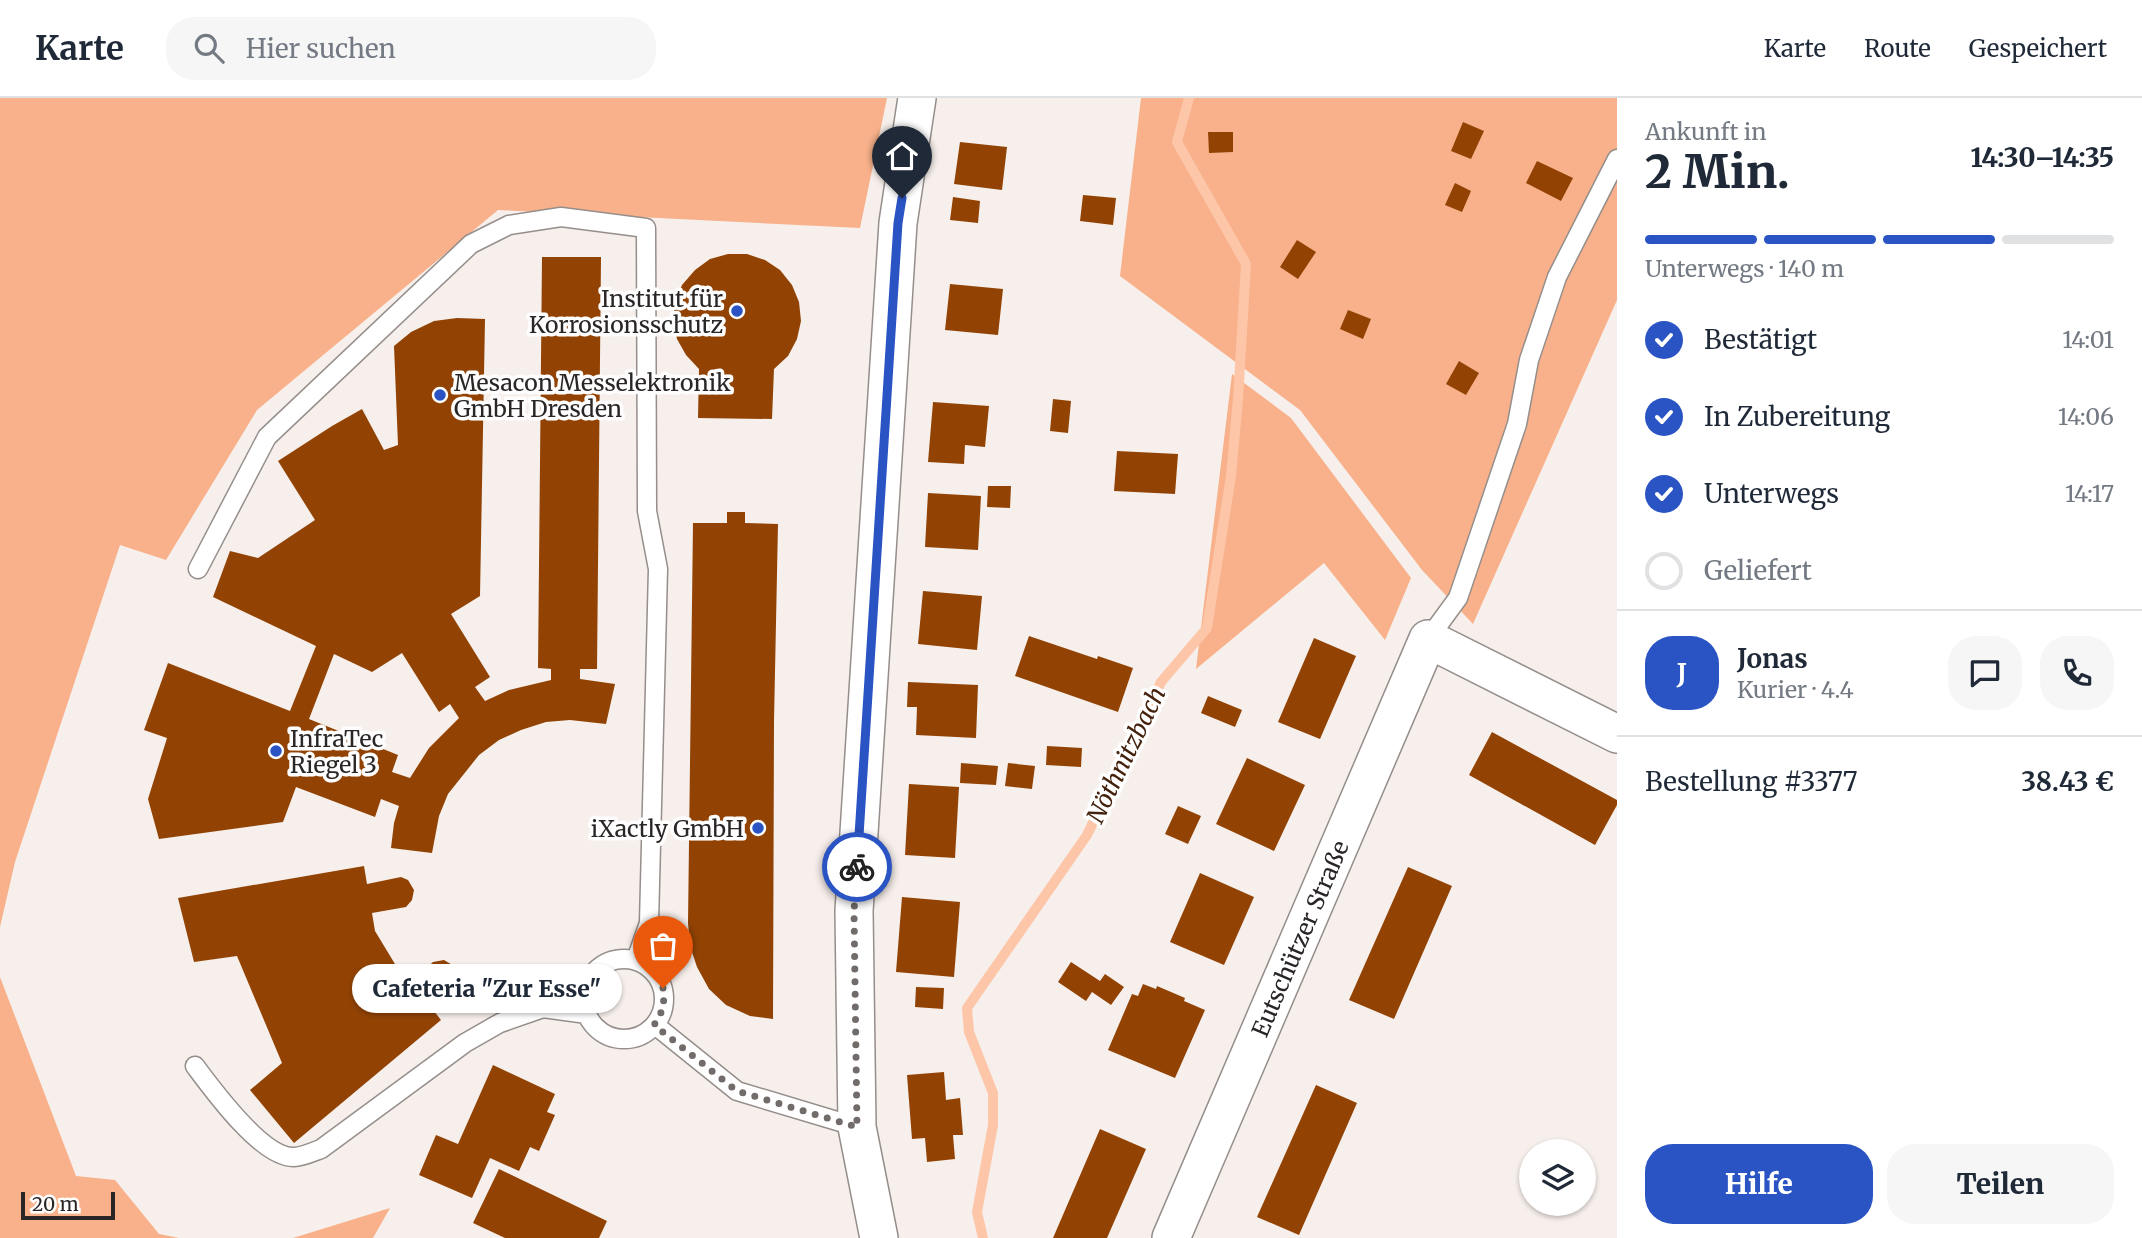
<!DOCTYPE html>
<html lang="de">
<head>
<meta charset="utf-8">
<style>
  :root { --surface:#fff; --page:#f6f6f7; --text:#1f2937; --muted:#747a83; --line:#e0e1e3; --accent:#2a54c3 }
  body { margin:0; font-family:Merriweather,serif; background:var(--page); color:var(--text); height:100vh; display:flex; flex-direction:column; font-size:26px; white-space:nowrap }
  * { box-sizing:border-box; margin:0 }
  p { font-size:23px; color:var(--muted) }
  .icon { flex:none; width:38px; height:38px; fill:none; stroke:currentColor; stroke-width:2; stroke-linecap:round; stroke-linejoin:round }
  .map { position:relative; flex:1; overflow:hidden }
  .details { display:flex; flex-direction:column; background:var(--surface); width:525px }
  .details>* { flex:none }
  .controls { position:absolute; left:1519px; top:1041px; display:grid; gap:14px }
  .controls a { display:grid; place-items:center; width:77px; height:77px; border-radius:50%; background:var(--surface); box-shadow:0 2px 5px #0004; font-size:35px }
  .scale { position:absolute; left:21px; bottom:18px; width:94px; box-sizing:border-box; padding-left:7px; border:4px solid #292625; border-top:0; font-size:19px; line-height:24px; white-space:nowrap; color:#292625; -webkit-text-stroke:5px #fefefe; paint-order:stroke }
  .pin { position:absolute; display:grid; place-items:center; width:60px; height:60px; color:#fff; margin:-72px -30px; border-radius:50% 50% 50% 0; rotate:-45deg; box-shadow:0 0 7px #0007 }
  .pin .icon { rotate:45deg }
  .courier { position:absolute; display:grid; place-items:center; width:70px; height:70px; margin:-35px; border:5px solid #2a54c3; border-radius:50%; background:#fff; color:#222; box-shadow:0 2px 9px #0007 }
  .bubble { position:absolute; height:49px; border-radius:24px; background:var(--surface); box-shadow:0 2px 5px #0004; font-size:23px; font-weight:800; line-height:49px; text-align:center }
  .headline em { font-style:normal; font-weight:800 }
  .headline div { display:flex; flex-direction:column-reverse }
  .headline { display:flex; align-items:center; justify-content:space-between; height:119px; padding:0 28px }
  h1 { font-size:46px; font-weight:800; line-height:52px }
  .bar { display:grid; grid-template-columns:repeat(4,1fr); gap:10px 7px; align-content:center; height:84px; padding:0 28px }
  .bar i { height:9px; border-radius:5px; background:var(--line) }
  .bar .selected { background:var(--accent) }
  .bar p { grid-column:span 4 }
  .line { display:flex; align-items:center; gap:18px; padding:0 28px; border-top:2px solid var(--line) }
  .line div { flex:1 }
  .round { display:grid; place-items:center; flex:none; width:74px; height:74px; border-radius:28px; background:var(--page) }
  ol { padding:0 28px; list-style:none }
  li { display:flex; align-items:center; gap:21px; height:77px }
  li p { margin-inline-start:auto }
  li .icon { padding:7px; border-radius:50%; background:var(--accent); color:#fff; stroke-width:4 }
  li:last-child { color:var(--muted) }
  li i { width:38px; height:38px; border:4px solid var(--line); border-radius:50% }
  .cta { display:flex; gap:14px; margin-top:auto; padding:14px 28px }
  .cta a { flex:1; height:80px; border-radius:28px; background:var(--accent); color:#fff; font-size:28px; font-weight:800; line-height:80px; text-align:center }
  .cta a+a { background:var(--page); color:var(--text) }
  header { display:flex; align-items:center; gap:42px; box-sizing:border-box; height:98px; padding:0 35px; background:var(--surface); border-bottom:2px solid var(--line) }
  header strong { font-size:33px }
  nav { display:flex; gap:38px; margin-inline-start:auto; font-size:24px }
  .search { width:490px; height:63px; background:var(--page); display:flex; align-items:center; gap:18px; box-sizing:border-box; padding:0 24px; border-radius:28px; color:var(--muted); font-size:26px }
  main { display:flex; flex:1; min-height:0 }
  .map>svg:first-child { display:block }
  .green { fill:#f8b18a }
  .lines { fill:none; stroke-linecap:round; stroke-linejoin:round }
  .stream { stroke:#fdc6a9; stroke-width:10 }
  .building { fill:#924304; fill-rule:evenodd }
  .lane-casing { stroke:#958e8b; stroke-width:21 }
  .street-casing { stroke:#958e8b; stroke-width:40 }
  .lane { stroke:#fff; stroke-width:18 }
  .street { stroke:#fff; stroke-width:37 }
  .done { stroke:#716c6a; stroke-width:7; stroke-dasharray:0 12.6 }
  .route { stroke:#2a54c3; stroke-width:9 }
  .poi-dot { fill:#2a54c3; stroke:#fefefe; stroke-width:2.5 }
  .labels { text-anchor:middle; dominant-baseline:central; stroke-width:7; stroke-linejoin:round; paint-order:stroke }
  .poi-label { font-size:23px; fill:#292625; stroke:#fefefe; text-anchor:end }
  .street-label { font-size:23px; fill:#292625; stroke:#fefefe }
  .water-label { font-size:24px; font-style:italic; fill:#44210c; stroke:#fefefe }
</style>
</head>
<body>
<header>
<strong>Karte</strong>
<div class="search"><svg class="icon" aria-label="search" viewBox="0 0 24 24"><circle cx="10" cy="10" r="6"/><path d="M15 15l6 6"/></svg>Hier suchen</div>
<nav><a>Karte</a><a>Route</a><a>Gespeichert</a></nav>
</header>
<main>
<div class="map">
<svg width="1617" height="1140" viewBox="0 0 1617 1140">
  <rect width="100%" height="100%" fill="#f7efeb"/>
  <path class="green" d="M0 0H887L860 130 498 112 257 312 166 462 120 447 15 764 0 829Z
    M1141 0H1617V202L1473 526 1422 472 1300 312 1120 178Z
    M1232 276 1291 320 1411 480 1385 542 1324 465 1196 571Z
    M0 879 76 1078 115 1082 159 1136 179 1140H0Z
    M390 1110 373 1140H293Z"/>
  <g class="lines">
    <path class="stream" d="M983 1140 977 1114 993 1027V995L969 934 967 910 1087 737 1161 584 1207 530 1231 378 1238 301 1246 166 1177 44 1189 0"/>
  </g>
  <path class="building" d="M1463 24 1484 33 1471 61 1451 53Z
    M1208 34H1233V54L1209 55Z
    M960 44 1007 49 1002 92 954 86Z
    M1537 63 1573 80 1561 103 1526 85Z
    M1455 85 1471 93 1462 114 1445 107Z
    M1083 97 1116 100 1113 127 1080 123Z
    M953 99 980 103 978 125 950 122Z
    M1297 142 1316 154 1298 181 1280 169Z
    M728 156H747L765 162 780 172 792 187 799 204 801 223 797 241 788 258 774 271 772 321 698 320 699 271 686 257 677 241 673 222 675 204 682 187 695 172 710 161Z
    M542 159H601L597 571H580V581L615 586 606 626 570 622 546 624 521 632 499 642 479 657 448 696 439 718 432 755 391 750 394 725 399 708 381 701 375 719 296 689 283 724 159 741 148 701 167 640 144 632 168 565 290 613 316 548 213 499 230 453 258 460 315 422 278 363 332 328 362 311 384 352 398 347 394 248 411 234 434 223 457 220 485 221 480 498 451 516 490 579 475 589 485 603 509 592 551 582V571L538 570ZM402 555 439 614 450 606 459 620 429 650 410 680 392 674 398 657 309 621 334 556 372 574Z
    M950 186 1003 191 998 237 945 232Z
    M1348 212 1371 221 1363 241 1340 231Z
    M1459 263 1479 275 1466 297 1446 286Z
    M1053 301 1071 303 1068 335 1050 333Z
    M933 304 989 308 985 349 965 347 964 366 928 364Z
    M1117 353 1178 356 1175 396 1114 393Z
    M988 388H1011L1010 410 987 409Z
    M928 395 981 398 978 452 925 449Z
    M727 414H745V425L778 426 774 623 773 921 750 918 726 907 709 891 697 869 690 848 688 825 693 425H727Z
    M923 493 982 498 977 552 918 546Z
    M1029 538 1097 561 1098 558 1133 570 1118 614 1015 578Z
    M1314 540 1356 558 1320 641 1278 624Z
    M908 584 978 587 976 640 916 637 917 609H907Z
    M1208 598 1242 612 1235 629 1201 615Z
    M1492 634 1617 702V707L1595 747 1469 677Z
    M1047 648 1082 650 1081 669 1046 667Z
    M1247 660 1305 687 1274 753 1216 726Z
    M961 665 998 668 996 687 960 685Z
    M1008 665 1035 668 1032 691 1005 688Z
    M909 686 959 689 955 760 905 757Z
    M1178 708 1201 718 1188 746 1165 736Z
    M364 768 367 786 401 779 408 782 414 792 412 802 406 809 372 815 375 833 398 871 410 886 433 864 444 862 454 868 458 882 450 893 430 908 441 922 294 1045 250 992 282 965 237 858 194 864 178 800Z
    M1408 769 1452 788 1394 921 1349 902Z
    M1200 775 1254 799 1224 867 1170 844Z
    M902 799 960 804 954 879 896 874Z
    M1071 864 1100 883 1105 876 1124 889 1111 907 1092 894 1086 903 1058 884Z
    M1143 886 1156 891 1157 888 1185 900 1184 903 1205 912 1175 980 1108 952 1132 896 1138 898Z
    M916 889 944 890 943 911 915 909Z
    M493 967 555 996 547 1014 555 1017 539 1053 530 1049 519 1073 490 1060 472 1100 419 1077 436 1037 458 1046Z
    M944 974 946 1002 960 1000 963 1037H953L955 1061 927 1064 925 1040 912 1041 907 977Z
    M1316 987 1357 1005 1299 1137 1257 1119Z
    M1100 1031 1146 1051 1107 1140H1053Z
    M499 1071 607 1123 599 1140H505L473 1125Z"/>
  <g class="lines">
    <defs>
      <path id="lane" d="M198 471 267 339 471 146 509 127 561 119 646 130 647 413 658 471 649 825 636 862
        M1428 541 1458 500 1517 326 1529 262 1557 179 1617 61
        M584 901a40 40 0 1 1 80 0a40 40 0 1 1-80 0Z
        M655 927 737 993 857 1029
        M195 968C213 992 262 1060 294 1059 302 1059 313 1054 321 1051L465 945 500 925 543 910 587 916"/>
      <g id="street">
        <path d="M879 1140 857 1029 854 813 898 125 917 0"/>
        <path id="s1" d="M1171 1140 1428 541 1617 636"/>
      </g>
    </defs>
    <use href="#lane" class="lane-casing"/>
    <use href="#street" class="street-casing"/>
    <use href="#lane" class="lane"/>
    <use href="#street" class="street"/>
  </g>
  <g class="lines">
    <path class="done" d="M663 890C665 905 663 914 654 927L737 993 857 1029 854 813 857 769"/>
    <path class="route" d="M857 769 898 125 902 100"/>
  </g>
  <g class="poi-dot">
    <circle cx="737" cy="213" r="7"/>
    <circle cx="440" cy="297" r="7"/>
    <circle cx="276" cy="653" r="7"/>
    <circle cx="758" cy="730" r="7"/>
  </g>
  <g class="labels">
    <g class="poi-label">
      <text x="723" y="200">Institut für<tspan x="723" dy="26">Korrosionsschutz</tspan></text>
      <text x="454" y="284" text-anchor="start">Mesacon Messelektronik<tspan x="454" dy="26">GmbH Dresden</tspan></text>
      <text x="290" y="640" text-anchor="start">InfraTec<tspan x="290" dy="26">Riegel 3</tspan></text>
      <text x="744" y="730">iXactly GmbH</text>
    </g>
    <g class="street-label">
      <text stroke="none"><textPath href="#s1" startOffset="326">Eutschützer Straße</textPath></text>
    </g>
    <g class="water-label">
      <text transform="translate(1126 657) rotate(-64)">Nöthnitzbach</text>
    </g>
  </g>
</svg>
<div class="controls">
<a><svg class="icon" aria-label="layers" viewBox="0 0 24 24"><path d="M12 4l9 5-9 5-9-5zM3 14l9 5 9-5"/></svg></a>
</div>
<div class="scale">20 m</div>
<div class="pin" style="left:663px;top:890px;background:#ea580c"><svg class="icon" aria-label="bag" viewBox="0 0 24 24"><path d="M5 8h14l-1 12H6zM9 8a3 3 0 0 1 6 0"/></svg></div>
<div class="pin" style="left:902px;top:100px;background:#1f2937"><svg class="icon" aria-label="home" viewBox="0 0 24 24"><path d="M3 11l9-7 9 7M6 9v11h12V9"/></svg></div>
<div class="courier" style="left:857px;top:769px"><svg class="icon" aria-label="bike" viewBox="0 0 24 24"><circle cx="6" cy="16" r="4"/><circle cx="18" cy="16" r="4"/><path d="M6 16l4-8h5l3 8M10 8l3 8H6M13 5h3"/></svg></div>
<div class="bubble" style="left:352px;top:866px;width:270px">Cafeteria &quot;Zur Esse&quot;</div>
</div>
<section class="details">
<div class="headline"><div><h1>2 Min.</h1><p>Ankunft in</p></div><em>14:30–14:35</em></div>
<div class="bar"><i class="selected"></i><i class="selected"></i><i class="selected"></i><i></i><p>Unterwegs · 140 m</p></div>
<ol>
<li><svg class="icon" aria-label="check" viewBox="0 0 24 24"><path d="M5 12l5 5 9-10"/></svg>Bestätigt<p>14:01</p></li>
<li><svg class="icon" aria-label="check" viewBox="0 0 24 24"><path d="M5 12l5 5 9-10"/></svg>In Zubereitung<p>14:06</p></li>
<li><svg class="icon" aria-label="check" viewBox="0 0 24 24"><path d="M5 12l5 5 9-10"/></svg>Unterwegs<p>14:17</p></li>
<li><i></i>Geliefert</li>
</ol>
<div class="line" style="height:126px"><b class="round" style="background:var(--accent);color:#fff">J</b><div><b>Jonas</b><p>Kurier · 4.4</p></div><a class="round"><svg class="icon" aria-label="chat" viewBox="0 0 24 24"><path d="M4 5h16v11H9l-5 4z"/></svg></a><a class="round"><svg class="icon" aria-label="phone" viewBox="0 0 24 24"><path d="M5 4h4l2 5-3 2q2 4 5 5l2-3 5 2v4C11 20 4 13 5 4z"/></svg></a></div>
<div class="line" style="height:91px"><div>Bestellung #3377</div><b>38.43 €</b></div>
<div class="cta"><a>Hilfe</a><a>Teilen</a></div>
</section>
</main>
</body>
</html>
